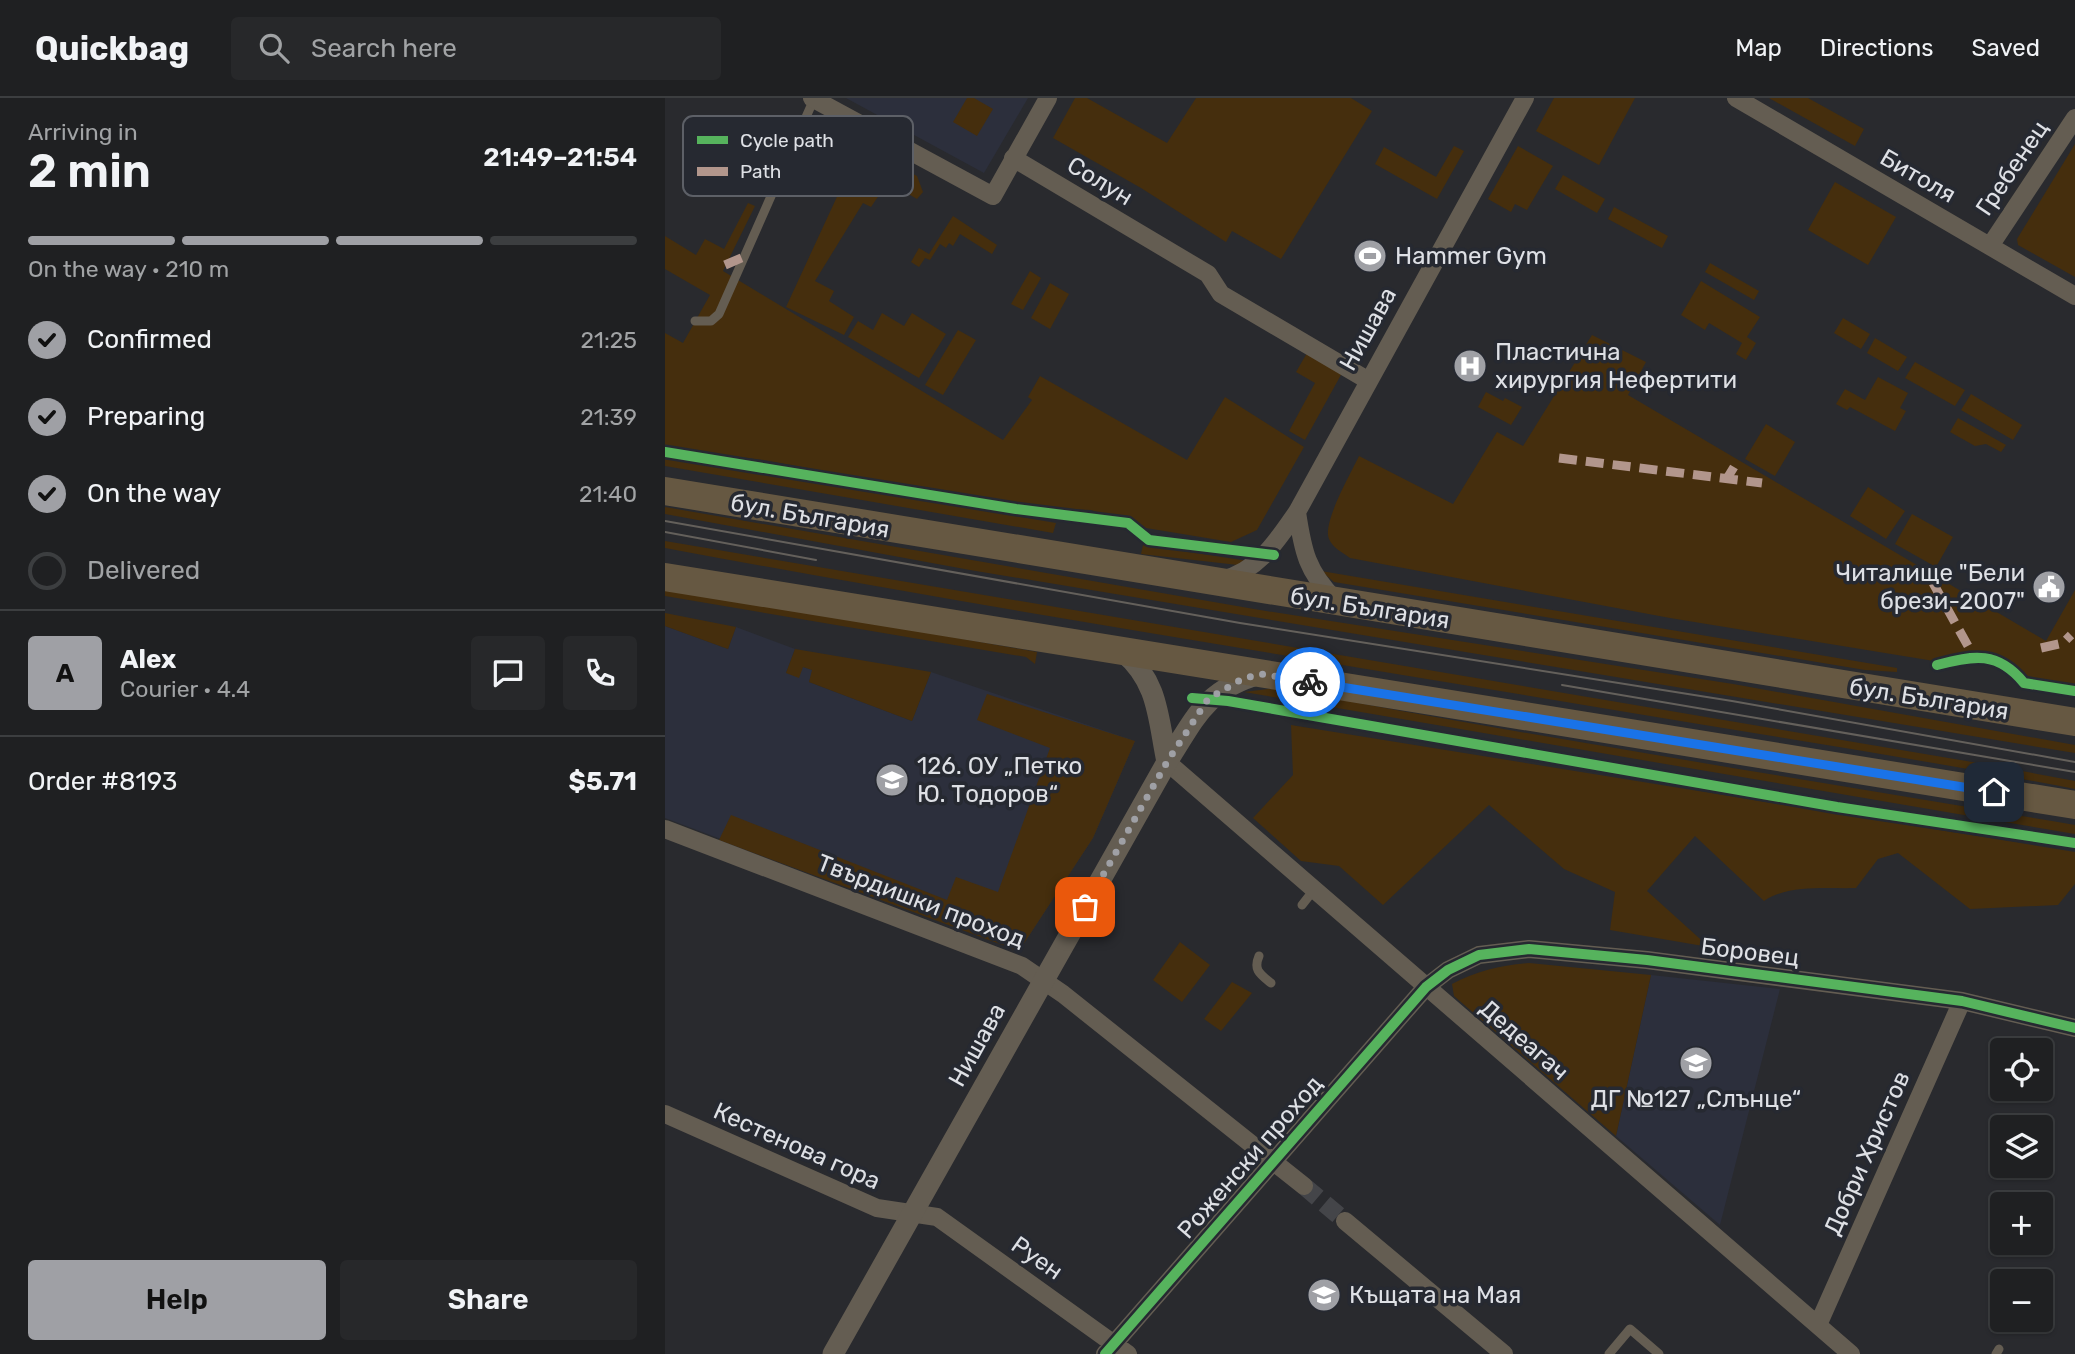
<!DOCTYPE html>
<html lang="en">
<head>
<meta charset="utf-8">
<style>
  :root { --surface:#1f2022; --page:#27282a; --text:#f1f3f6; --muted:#a1a3a5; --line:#3c3e40; --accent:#9fa0a5 }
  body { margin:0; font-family:Rubik,sans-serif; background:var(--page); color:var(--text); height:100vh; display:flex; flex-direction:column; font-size:26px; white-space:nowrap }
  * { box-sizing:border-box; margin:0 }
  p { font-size:23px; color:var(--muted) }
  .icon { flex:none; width:38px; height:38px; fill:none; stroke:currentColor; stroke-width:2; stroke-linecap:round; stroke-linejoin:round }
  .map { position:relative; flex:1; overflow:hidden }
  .panel { display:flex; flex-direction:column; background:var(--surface); width:665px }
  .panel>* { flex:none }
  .controls { position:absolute; left:1325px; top:940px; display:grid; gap:14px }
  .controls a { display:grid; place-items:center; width:63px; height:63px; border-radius:7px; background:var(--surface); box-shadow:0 2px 5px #0004,0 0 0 2px var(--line); font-size:35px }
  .pin { position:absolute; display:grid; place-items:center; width:60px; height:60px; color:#fff; margin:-30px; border-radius:14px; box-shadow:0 4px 10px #0006 }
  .courier { position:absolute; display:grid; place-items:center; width:70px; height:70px; margin:-35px; border:5px solid #1a73e8; border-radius:50%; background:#fff; color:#222; box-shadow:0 2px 9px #0007 }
  .head em { font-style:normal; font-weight:600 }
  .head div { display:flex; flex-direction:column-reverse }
  .head { display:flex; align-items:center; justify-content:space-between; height:119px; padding:0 28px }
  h1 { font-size:46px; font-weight:600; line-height:52px }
  .bar { display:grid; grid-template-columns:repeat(4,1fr); gap:10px 7px; align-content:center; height:84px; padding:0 28px }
  .bar i { height:9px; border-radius:5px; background:var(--line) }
  .bar .current { background:var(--accent) }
  .bar p { grid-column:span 4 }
  .line { display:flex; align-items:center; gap:18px; padding:0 28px; border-top:2px solid var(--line) }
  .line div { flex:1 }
  .round { display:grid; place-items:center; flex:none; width:74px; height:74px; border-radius:7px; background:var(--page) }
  ol { padding:0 28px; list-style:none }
  li { display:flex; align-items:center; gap:21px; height:77px }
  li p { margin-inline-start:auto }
  li .icon { padding:7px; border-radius:50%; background:var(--accent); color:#111; stroke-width:4 }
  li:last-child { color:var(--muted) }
  li i { width:38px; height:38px; border:4px solid var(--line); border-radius:50% }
  .action { display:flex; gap:14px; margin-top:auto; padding:14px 28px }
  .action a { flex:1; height:80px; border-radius:7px; background:var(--accent); color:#111; font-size:28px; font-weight:600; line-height:80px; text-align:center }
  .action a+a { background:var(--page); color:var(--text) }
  header { display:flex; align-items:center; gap:42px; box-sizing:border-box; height:98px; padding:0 35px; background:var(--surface); border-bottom:2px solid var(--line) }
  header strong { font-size:33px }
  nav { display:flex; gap:38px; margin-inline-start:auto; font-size:24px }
  .search { width:490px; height:63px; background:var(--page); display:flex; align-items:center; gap:18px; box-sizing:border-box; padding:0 24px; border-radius:7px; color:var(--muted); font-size:26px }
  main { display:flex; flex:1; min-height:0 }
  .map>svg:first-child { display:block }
  .built { fill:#2c2f3c }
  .green { fill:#452e0d }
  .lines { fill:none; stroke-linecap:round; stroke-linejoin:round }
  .minor-tunnel { stroke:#444549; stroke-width:18; stroke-dasharray:18 9; stroke-linecap:butt }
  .service { stroke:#645d52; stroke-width:9 }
  .minor { stroke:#645d52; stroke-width:18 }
  .tertiary { stroke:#645d52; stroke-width:21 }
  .primary { stroke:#665842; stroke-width:28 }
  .tram { stroke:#64605b; stroke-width:2 }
  .quiet { stroke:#b2968c; stroke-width:9; stroke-dasharray:18 9; stroke-linecap:butt }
  .cycleway-casing { stroke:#262931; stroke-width:15 }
  .cycleway { stroke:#56b35d; stroke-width:10 }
  .done { stroke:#9fa0a5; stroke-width:7; stroke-dasharray:0 12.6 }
  .route { stroke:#1a73e8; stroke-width:9 }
  .labels { text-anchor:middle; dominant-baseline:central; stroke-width:7; stroke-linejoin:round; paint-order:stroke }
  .street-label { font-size:24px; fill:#dee0e5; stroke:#262931 }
  .poi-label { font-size:24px; fill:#dee0e5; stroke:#262931; text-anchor:start }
  .key { fill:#262931; stroke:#5d6067; stroke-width:2 }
  .key-label { font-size:19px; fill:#dee0e5 }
</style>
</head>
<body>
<header>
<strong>Quickbag</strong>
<div class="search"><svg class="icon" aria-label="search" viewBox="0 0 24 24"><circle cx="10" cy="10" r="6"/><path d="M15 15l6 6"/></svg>Search here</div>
<nav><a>Map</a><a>Directions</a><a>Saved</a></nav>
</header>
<main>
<section class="panel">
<div class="head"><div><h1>2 min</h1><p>Arriving in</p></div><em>21:49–21:54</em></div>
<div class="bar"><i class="current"></i><i class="current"></i><i class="current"></i><i></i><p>On the way · 210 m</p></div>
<ol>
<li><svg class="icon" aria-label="check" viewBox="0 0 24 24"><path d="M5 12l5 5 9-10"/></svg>Confirmed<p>21:25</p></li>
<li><svg class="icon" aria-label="check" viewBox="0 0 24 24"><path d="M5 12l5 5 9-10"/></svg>Preparing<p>21:39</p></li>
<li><svg class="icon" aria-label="check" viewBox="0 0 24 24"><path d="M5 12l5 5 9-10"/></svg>On the way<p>21:40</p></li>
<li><i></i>Delivered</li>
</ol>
<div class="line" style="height:126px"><b class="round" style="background:var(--accent);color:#111">A</b><div><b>Alex</b><p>Courier · 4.4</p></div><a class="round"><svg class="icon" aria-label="chat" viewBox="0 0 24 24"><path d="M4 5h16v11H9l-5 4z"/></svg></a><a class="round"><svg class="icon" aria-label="phone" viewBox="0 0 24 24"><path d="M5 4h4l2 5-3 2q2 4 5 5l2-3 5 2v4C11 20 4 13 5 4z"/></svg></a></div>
<div class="line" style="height:91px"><div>Order #8193</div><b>$5.71</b></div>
<div class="action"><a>Help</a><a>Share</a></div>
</section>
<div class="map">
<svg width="1410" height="1256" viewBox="0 0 1410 1256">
  <rect width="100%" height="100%" fill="#292a2e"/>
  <path class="built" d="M181 0H363L319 75Z
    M0 528 63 551 71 529 130 551 121 575 138 569 148 572 144 584 247 623 266 574 470 643 428 740 354 853 0 720Z
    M986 877 1115 891 1055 1127 951 1038Z"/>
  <path class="green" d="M302 0H309L328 11 312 38 288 24Z
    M410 0H422L502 45 531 0H686L707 13 616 161 567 133 561 144 476 90 388 40Z
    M889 0H970L934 67 871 33Z
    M1104 0H1143L1199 31 1190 48Z
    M186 44 252 78 258 94 252 101 223 84 206 109 198 105 150 183 169 193 164 203 189 219 179 237 121 209 189 62 179 57Z
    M1410 46V179L1353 147 1352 141Z
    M789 48 799 53 772 101 710 66 719 49 771 79Z
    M853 48 888 68 862 112 850 106 846 114 823 101Z
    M898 77 940 101 932 115 890 91Z
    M1170 84 1231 119 1203 167 1143 132Z
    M83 105 90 108 58 173 338 342 367 302 363 299 375 278 522 362 560 299 639 349 592 432 566 444 481 430 426 412 350 408 99 362 0 350V235L18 245 45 197 0 171V138L31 157 40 141 59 151Z
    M949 109 1003 138 997 150 943 121Z
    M288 118 332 147 327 156 295 136 288 148 284 145 281 150 275 146 265 162 260 160 254 169 246 164 254 150 264 156Z
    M1045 165 1094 193 1089 202 1040 174Z
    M365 173 376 180 358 212 346 206Z
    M1036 183 1095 219 1082 239 1091 245 1081 262 1071 256 1077 245 1044 225 1040 232 1016 217Z
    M385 185 404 196 385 231 366 220Z
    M217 215 239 228 247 215 281 236 254 280 183 239 193 223 208 232Z
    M1178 220 1205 236 1196 251 1169 235Z
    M293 232 311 242 278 297 260 287Z
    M927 237 981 264 963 297 1381 543 1410 492V588L1360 579 1350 566 1303 553 1269 563 1005 520 685 460C677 454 668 450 664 441 657 425 686 375 694 358L788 406 832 334 858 348Z
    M1210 240 1242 259 1233 273 1202 255Z
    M642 255 677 275 640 342 624 333 650 285 631 274Z
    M1250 264 1300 292 1290 308 1240 280Z
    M1213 279 1243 295 1235 310 1241 313 1230 333 1185 309 1182 312 1171 306 1180 291 1200 302Z
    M821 294 838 303 840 300 857 309 846 327 813 309Z
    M1306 296 1357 327 1348 342 1296 312Z
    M1293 320 1341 347 1336 354 1321 346 1310 348 1285 334Z
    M1101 326 1130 344 1110 378 1080 361Z
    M0 359 391 425 388 435 0 368Z
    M1203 389 1240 413 1221 441 1185 418Z
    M0 409 595 512 1068 586 1410 647V655L305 472 0 416Z
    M1247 416 1288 439 1271 469 1230 446Z
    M0 443 1325 667 1410 683V691C1257 661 1103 638 949 612 633 559 316 509 0 450Z
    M478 447 583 463 573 467 476 456Z
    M656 473 1232 570V574L1200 572 669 484Z
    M0 488 372 554 370 566 361 559 0 498Z
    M0 515 71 529 63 551 0 528Z
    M130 551 266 574 247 623 144 584 147 572 138 569 134 580 121 575Z
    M612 590C877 640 1144 682 1410 727V736L579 594Z
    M322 596 470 643 428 740 354 853 54 742 66 717 282 802 291 779 333 794 385 650 312 622Z
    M626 627 1410 754V786L1393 807 1305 811 1233 755 1213 761 1191 790C1162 791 1124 786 1099 803L1030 738 982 793 1044 849 945 832 950 794 899 771 824 707 718 807 674 768 636 763 588 720 628 677Z
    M515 844 545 867 517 904 488 882Z
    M864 865 986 877 951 1038 789 898 787 886C812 873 836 867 864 865Z
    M567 884 587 895 556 933 539 921Z"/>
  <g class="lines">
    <path class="minor-tunnel" d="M639 1088 680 1123"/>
    <path class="service" d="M30 223H46L54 216 149 1
      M637 807 648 793
      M594 858C588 872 595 876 606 885
      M944 1256 965 1231 994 1256
      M1331 1256 1334 1251"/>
    <path class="minor" d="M147 0 328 98 383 0
      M1071 0 1410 198
      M348 60 543 176 556 196 704 283
      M1325 148 1410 20
      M632 414C638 454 642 473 670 502
      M557 482C594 472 611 444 632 414L860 0
      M502 664 1186 1256
      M0 731 357 868 398 896 639 1088
      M0 1016 212 1110 272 1119 463 1256
      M680 1123 839 1256
      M1153 1227 1297 903
      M440 1256 761 889 783 872 814 857 864 851 982 862 1297 903 1410 930"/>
    <path class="tertiary" d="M458 554C494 584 493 621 502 664
      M168 1256 502 664C531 619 540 592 595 576"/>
    <path class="primary" d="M0 393 1410 624
      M0 479 1410 707"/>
    <path class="tram" d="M0 423 575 525 1067 603 1410 664
      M0 434 151 462
      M897 587 1410 674"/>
    <path class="quiet" d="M60 167 81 158
      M894 360 1097 385
      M1061 382 1069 369
      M1268 485 1308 557
      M1376 550 1398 545 1406 537"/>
    <defs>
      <path id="cycleway" d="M0 354 351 411 463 425 484 442 609 457
        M1272 567C1309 557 1333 553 1359 585L1410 593
        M527 600 563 603 1172 709 1410 745
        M440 1256 761 889 783 872 814 857 864 851 982 862 1297 903 1410 930"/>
    </defs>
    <use href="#cycleway" class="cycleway-casing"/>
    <use href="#cycleway" class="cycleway"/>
  </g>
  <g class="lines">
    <path class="done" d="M420 809 502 664 543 601 577 581 596 576 645 584"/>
    <path class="route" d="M645 584 1329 694"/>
  </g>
  <defs>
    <symbol id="stadium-disc" viewBox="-11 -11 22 22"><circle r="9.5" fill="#9fa0a5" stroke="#262931"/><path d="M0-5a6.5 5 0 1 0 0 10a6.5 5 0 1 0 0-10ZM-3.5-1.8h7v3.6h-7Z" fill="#fff"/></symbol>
    <symbol id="hospital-disc" viewBox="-11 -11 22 22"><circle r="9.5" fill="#9fa0a5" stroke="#262931"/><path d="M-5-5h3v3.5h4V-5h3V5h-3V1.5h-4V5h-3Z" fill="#fff"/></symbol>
    <symbol id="civic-disc" viewBox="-11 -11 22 22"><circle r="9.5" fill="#9fa0a5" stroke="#262931"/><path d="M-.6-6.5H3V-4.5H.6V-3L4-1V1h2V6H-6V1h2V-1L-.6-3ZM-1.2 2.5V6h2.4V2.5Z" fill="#fff"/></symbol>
    <symbol id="school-disc" viewBox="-11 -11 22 22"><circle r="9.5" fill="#9fa0a5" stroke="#262931"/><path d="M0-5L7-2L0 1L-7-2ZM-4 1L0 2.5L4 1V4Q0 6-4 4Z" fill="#fff"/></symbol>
  </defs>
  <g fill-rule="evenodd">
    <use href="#stadium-disc" x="686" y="139" width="38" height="38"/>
    <use href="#hospital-disc" x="786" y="249" width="38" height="38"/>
    <use href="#civic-disc" x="1365" y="470" width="38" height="38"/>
    <use href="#school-disc" x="208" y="663" width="38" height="38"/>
    <use href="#school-disc" x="1012" y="946" width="38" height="38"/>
    <use href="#school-disc" x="640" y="1178" width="38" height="38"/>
  </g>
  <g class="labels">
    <g class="street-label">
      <text transform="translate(1347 70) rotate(-56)">Гребенец</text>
      <text transform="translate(1253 78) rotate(30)">Битоля</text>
      <text transform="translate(435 83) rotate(31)">Солун</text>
      <text transform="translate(703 231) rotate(-61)">Нишава</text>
      <text transform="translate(145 418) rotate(10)">бул. България</text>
      <text transform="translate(705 510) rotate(9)">бул. България</text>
      <text transform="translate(1264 601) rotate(9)">бул. България</text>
      <text transform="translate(256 803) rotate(21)">Твърдишки проход</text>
      <text transform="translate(1085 854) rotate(7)">Боровец</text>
      <text transform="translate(859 942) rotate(41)">Дедеагач</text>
      <text transform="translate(312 947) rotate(-61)">Нишава</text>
      <text transform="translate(132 1048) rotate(24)">Кестенова гора</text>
      <text transform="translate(1202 1055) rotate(-66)">Добри Христов</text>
      <text transform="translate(585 1059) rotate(-49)">Роженски проход</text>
      <text transform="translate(372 1160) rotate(35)">Руен</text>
    </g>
    <g class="poi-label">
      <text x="730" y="158">Hammer Gym</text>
      <text x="830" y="254">Пластична<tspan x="830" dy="28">хирургия Нефертити</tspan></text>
      <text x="1360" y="475" text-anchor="end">Читалище "Бели<tspan x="1360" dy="28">брези-2007"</tspan></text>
      <text x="252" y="668">126. ОУ „Петко<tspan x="252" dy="28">Ю. Тодоров“</tspan></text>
      <text x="1031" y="1001" text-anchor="middle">ДГ №127 „Слънце“</text>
      <text x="684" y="1197">Къщата на Мая</text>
    </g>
  </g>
  <rect x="18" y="18" width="230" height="80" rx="10" class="key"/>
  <rect x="32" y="38" width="31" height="8" fill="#56b35d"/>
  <rect x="32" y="69" width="31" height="9" fill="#b2968c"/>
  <g class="key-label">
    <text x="75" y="49">Cycle path</text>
    <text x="75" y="80">Path</text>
  </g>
</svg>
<div class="controls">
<a><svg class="icon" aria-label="locate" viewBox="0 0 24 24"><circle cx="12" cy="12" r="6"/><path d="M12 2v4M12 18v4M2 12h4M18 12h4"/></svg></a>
<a><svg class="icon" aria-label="layers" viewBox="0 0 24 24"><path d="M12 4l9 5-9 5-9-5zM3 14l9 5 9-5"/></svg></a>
<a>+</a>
<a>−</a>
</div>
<div class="pin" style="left:420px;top:809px;background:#ea580c"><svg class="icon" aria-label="bag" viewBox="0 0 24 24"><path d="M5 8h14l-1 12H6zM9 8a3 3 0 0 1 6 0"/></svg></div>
<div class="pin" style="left:1329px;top:694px;background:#1f2937"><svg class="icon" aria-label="home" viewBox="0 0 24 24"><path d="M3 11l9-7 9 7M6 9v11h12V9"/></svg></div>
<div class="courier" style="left:645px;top:584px"><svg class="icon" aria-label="bike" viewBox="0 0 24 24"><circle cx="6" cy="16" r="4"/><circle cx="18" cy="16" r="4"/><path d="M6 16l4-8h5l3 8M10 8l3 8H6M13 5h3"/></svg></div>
</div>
</main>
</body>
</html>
